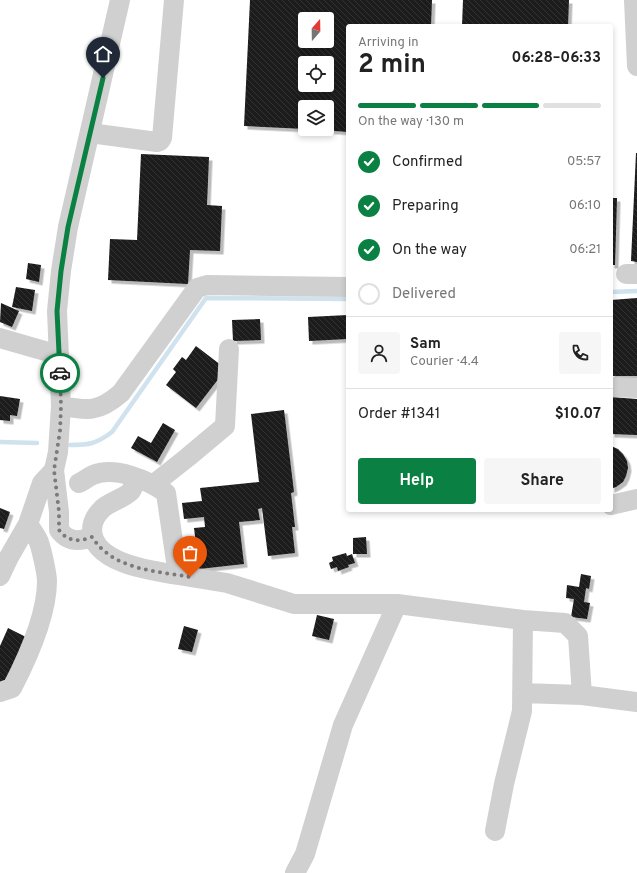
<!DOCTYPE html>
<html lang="en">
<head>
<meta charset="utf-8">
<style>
  :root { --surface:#fff; --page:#f6f6f6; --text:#222; --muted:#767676; --line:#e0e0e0; --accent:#0b8043 }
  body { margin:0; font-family:Overpass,sans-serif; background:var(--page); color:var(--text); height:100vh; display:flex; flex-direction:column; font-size:15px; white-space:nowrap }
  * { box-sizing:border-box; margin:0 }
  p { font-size:13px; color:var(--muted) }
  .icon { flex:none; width:22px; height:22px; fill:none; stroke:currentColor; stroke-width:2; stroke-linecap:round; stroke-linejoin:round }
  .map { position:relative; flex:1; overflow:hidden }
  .panel { position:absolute; left:346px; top:24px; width:267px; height:488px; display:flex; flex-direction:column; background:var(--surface); border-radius:4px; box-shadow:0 2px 6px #0003 }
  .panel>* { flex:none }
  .needle { width:26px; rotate:20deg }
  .buttons { position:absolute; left:298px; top:12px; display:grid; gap:8px }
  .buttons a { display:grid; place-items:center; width:36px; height:36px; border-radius:4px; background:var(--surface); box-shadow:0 2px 6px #0003; font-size:20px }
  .pin { position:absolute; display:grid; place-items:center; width:34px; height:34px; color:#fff; margin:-41px -17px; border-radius:50% 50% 50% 0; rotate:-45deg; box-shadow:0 0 4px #0007 }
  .pin .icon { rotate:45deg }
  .courier { position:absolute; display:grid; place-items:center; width:40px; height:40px; margin:-20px; border:3px solid #0b8043; border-radius:50%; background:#fff; color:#222; box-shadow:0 1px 5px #0007 }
  .summary em { font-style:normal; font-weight:700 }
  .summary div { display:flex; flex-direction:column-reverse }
  .summary { display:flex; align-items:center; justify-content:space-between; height:68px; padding:0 12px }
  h1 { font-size:26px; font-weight:700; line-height:30px }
  .bar { display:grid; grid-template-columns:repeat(4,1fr); gap:6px 4px; align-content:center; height:48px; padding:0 12px }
  .bar i { height:5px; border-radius:3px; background:var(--line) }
  .bar .active { background:var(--accent) }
  .bar p { grid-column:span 4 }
  .line { display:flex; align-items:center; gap:10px; padding:0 12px; border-top:1px solid var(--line) }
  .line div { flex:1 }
  .round { display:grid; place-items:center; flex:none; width:42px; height:42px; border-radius:4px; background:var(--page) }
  ol { padding:0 12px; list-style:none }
  li { display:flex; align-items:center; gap:12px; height:44px }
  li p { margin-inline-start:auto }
  li .icon { padding:4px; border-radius:50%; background:var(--accent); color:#fff; stroke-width:4 }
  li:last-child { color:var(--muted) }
  li i { width:22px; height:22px; border:2px solid var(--line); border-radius:50% }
  .button { display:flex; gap:8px; margin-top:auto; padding:8px 12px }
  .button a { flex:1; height:46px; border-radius:4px; background:var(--accent); color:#fff; font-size:16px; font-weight:700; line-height:46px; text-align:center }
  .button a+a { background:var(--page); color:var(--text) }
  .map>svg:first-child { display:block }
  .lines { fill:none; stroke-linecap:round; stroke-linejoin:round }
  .stream { stroke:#cfe2ee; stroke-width:4.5 }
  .building { fill:url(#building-back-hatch); fill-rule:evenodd; filter:url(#shadow) }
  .minor { stroke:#d0d0d0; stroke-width:20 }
  .done { stroke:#7a7a7a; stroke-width:4; stroke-dasharray:0 7.2 }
  .route { stroke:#0b8043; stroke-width:5 }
</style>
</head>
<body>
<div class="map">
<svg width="637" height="873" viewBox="0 0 637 873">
  <defs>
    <pattern id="building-back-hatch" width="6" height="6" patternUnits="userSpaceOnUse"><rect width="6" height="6" fill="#1a1a1a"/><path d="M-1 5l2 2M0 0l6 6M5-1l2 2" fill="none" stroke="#333"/></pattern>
    <filter id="shadow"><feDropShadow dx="3.5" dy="3.5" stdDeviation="0" flood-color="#0004"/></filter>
  </defs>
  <rect width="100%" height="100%" fill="#fff"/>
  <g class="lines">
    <path class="stream" d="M611 292 637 291
      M0 442 37 443
      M70 445C89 445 96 444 112 432L206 298 348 299"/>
  </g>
  <path class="building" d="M250 0H432L431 26H348V132L322 130V129H327V107H305V129L244 126ZM305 19H327V41H305ZM305 63H327V85H305Z
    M463 0H569L568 26H462Z
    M636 153H637V262L631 261Z
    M141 154 209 157 207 205 222 206 220 251 190 250 188 284 108 280 110 239 137 240Z
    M611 198H617L615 265H611Z
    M28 263 41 265 39 282 26 279Z
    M16 287 35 290 32 311 12 307Z
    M637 298V376H611V300Z
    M1 303 19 311 12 327 0 322Z
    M348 315V339L309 341 308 317Z
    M260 319 261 340 233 341 232 320Z
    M196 346 226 369 196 408 166 385 176 372 173 369 182 357 186 360Z
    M0 396 20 399 17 416 10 415V421L0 420Z
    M611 397 637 399V435L611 434Z
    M284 410 294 492 291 493 295 527H292L295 553 268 556 262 508 258 509 260 520 239 522 244 564 199 569 194 528 205 527 204 517 184 519 182 503 202 501 200 488 259 482 251 414Z
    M163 423 175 430 157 462 131 448 138 436 151 443Z
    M611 446 618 449 623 454 627 461 628 468 626 476 623 482 616 487 611 489Z
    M0 508 10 512 4 529 0 528Z
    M366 537 367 554H353V538Z
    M346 553 347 556 352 554 355 563 348 565 349 567 338 571 337 567 331 569 329 563 333 561 332 557Z
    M581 574 591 576 589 589 586 588 584 602 590 603 587 619 571 617 574 599 566 598 567 585 579 587Z
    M317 615 334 619 329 640 312 636Z
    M184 626 198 630 192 652 178 649Z
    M8 628 28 638 14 668 0 686V646Z"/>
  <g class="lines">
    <path class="minor" d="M634 0 637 66
      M90 133 157 142 160 141 162 138 174 0
      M626 274H637
      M0 338 59 355
      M611 387 637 388
      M61 406C89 411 99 412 121 393L197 288 207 285 348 287
      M54 470 59 512V530C68 542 79 542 92 537
      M137 478C135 482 133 488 131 491 125 498 109 502 102 509 96 515 92 522 92 530 93 564 154 571 178 575
      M79 483C84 481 88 477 93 475 115 466 148 480 166 493L178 575 227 583 294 604H397L523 620 522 711 504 784 495 831
      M154 484 188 457 225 426 229 349
      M611 505 637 499
      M0 576 9 557 28 524 42 483 54 470 58 452 61 406 57 311 61 271 68 227 120 0
      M523 620 565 623 578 636 582 695
      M0 692 12 688C27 659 47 614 47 581 47 574 41 546 38 540 35 534 31 529 28 524
      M522 693 582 695 637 702
      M295 873 305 854 343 725 397 604"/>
  </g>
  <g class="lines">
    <path class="done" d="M60 373 61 406 60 431 54 470 59 512V530C68 542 79 542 92 537 113 570 156 571 190 577"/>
    <path class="route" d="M60 373 57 311 61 271 68 227 103 78"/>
  </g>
</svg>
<div class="buttons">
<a><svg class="needle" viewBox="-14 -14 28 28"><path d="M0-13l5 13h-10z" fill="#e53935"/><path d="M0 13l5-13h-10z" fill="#767676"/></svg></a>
<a><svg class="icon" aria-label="locate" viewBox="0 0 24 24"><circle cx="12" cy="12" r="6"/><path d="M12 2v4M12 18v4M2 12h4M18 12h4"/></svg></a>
<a><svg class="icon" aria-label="layers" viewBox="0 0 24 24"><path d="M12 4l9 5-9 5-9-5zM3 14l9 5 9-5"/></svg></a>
</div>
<div class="pin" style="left:190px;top:577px;background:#ea580c"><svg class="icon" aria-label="bag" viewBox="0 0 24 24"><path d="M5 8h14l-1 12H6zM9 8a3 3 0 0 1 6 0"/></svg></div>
<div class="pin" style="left:103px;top:78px;background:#1f2937"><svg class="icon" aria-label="home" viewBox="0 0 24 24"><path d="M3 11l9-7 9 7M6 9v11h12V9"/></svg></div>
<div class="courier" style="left:60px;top:373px"><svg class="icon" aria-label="car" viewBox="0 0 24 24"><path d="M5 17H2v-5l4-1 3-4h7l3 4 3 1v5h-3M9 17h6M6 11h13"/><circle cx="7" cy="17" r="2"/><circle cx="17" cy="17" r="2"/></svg></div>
<section class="panel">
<div class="summary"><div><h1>2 min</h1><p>Arriving in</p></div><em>06:28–06:33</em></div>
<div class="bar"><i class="active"></i><i class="active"></i><i class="active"></i><i></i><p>On the way · 130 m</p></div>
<ol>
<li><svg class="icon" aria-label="check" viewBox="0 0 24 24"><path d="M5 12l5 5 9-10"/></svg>Confirmed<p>05:57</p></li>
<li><svg class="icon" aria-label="check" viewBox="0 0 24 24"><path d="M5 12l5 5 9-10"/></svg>Preparing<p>06:10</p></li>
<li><svg class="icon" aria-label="check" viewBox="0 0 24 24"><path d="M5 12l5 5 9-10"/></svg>On the way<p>06:21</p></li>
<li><i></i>Delivered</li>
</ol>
<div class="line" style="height:72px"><a class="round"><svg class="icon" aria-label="person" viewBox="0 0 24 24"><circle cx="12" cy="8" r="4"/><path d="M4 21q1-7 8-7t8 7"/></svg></a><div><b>Sam</b><p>Courier · 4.4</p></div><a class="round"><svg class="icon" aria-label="phone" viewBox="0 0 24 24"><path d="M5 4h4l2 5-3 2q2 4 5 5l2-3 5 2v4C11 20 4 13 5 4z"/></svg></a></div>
<div class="line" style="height:52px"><div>Order #1341</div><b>$10.07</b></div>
<div class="button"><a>Help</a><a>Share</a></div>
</section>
</div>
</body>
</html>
